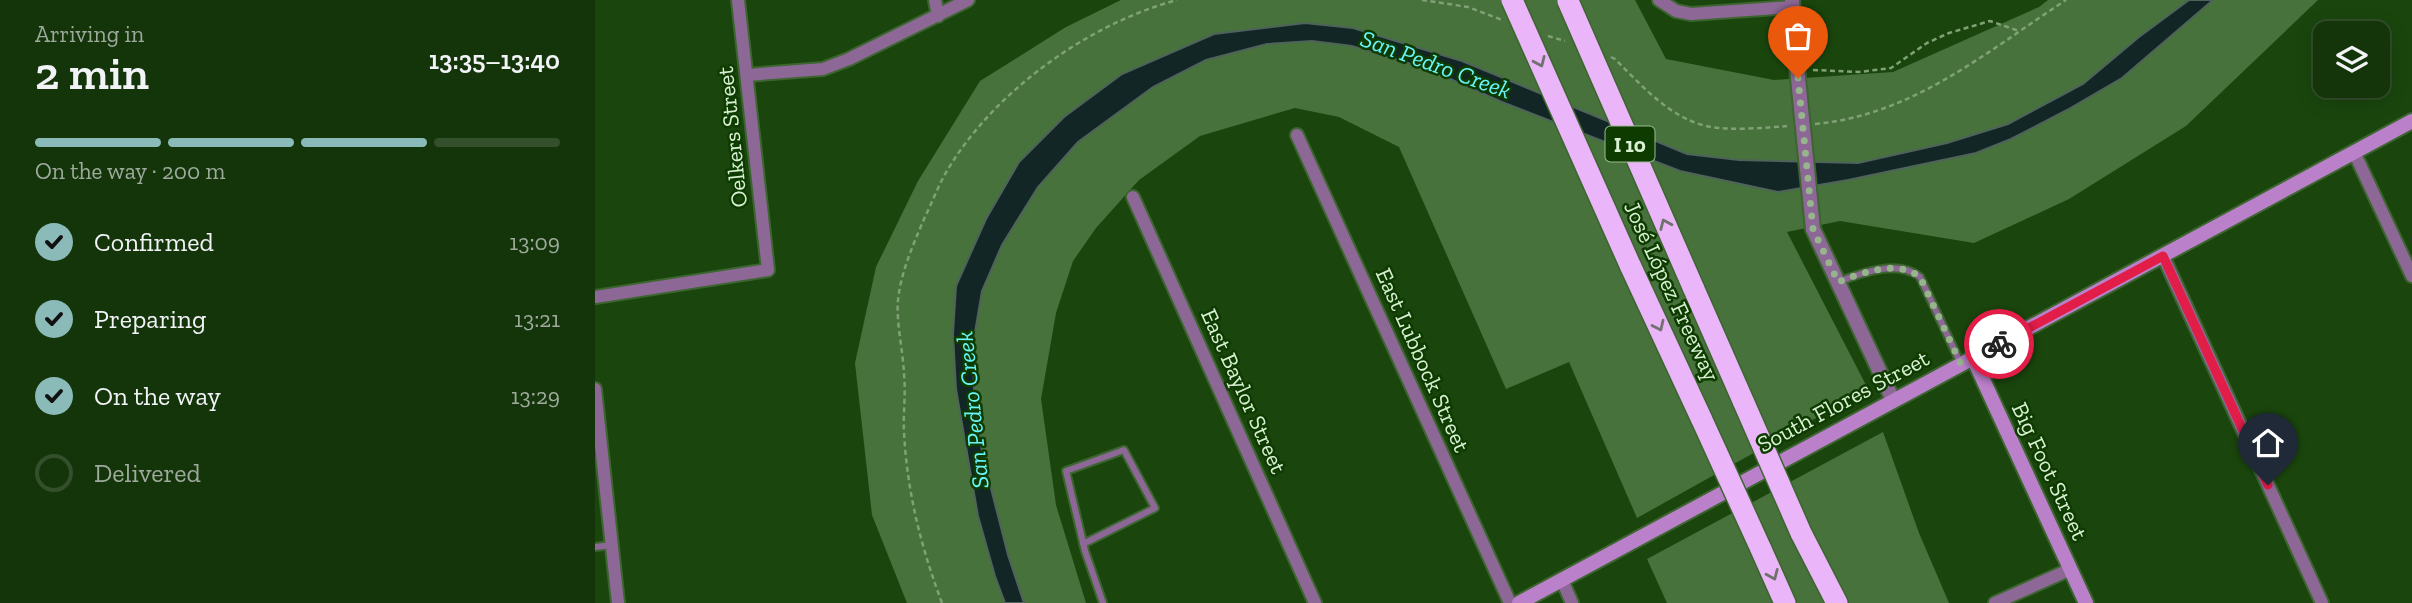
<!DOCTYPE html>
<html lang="en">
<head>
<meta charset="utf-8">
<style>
  :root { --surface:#14340a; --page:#1d3c13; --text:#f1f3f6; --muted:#9daa9c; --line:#334f2b; --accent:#8bbbb9 }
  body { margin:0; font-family:"Zilla Slab",serif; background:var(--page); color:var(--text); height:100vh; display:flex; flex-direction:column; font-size:26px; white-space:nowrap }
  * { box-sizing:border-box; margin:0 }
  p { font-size:23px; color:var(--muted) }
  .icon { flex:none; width:38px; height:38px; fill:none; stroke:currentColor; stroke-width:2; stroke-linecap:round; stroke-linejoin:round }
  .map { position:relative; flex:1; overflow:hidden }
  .side { display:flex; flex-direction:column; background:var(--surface); width:595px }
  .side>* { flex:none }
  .tools { position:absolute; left:1718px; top:21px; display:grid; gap:14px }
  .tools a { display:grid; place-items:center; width:77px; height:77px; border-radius:14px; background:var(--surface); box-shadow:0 4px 18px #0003,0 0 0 2px var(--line); font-size:35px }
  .pin { position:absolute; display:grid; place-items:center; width:60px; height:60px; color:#fff; margin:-72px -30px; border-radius:50% 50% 50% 0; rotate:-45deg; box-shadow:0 0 7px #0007 }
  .pin .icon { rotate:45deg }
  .courier { position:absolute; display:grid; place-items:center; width:70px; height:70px; margin:-35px; border:5px solid #e11d48; border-radius:50%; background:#fff; color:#222; box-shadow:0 2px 9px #0007 }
  .head em { font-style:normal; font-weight:600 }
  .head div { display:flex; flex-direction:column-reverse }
  .head { display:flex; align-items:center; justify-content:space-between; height:119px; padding:0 35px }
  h1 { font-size:46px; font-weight:600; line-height:52px }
  .bar { display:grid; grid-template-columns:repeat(4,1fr); gap:10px 7px; align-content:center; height:84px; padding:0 35px }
  .bar i { height:9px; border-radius:5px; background:var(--line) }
  .bar .active { background:var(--accent) }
  .bar p { grid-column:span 4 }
  ol { padding:0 35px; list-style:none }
  li { display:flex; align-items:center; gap:21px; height:77px }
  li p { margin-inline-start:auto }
  li .icon { padding:7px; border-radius:50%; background:var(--accent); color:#111; stroke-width:4 }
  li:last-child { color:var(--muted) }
  li i { width:38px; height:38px; border:4px solid var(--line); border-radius:50% }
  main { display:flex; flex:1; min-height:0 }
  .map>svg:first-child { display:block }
  .green { fill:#47723c }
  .water { fill:#132626; stroke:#4e635a; stroke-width:2 }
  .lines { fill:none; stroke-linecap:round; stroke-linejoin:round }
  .service-casing { stroke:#3c6530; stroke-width:10 }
  .minor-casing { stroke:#3c6530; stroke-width:16 }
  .tertiary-casing { stroke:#3c6530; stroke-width:18 }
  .secondary-casing { stroke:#3c6530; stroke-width:18 }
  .motorway-casing { stroke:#3c6530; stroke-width:24 }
  .path { stroke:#80a176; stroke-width:2.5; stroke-dasharray:5 3.5; stroke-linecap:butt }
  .service { stroke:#8d6896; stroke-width:6 }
  .minor { stroke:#8d6896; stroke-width:12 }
  .tertiary { stroke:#8d6896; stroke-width:14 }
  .secondary { stroke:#bb80ca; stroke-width:14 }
  .motorway { stroke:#ebb5f9; stroke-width:21 }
  .tertiary-bridge-casing { stroke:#3c6530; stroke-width:18; stroke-linecap:butt }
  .motorway-bridge-casing { stroke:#3c6530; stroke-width:24; stroke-linecap:butt }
  .tertiary-bridge { stroke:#8d6896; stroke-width:14 }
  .motorway-bridge { stroke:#ebb5f9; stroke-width:21 }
  .oneway { stroke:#717270 }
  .done { stroke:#96b58d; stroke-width:7; stroke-dasharray:0 12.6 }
  .route { stroke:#e11d48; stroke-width:9 }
  .labels { text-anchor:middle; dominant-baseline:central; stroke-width:5; stroke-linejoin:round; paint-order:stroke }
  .shield { fill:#0e3b00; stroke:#9bba93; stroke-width:2 }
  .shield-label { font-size:21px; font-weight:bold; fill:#d8f1d2 }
  .street-label { font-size:23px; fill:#d8f1d2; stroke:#0e3b00 }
  .water-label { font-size:24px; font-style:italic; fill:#68f4fb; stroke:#0e3b00 }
</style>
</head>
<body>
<main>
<section class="side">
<div class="head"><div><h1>2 min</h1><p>Arriving in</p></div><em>13:35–13:40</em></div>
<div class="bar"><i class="active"></i><i class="active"></i><i class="active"></i><i></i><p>On the way · 200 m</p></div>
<ol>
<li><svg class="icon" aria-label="check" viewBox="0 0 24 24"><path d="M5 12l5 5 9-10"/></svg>Confirmed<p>13:09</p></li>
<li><svg class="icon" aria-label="check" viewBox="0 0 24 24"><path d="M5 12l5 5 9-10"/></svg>Preparing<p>13:21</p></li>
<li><svg class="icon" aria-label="check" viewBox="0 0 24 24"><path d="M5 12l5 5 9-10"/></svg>On the way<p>13:29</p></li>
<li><i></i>Delivered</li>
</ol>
</section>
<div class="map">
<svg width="1817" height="603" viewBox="0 0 1817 603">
  <rect width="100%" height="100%" fill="#1a460d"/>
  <path class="green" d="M526 0H1040L1071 59 1179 80 1298 72 1444 7 1453 0H1723L1591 126 1474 199 1379 243 1245 221 1192 232 1273 389 1042 518 974 362 911 389 804 147 744 117 700 108 605 136 544 180 501 228 478 261 461 313 446 399 461 505 491 603H312L277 515 260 363 281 267 323 181 385 81 471 27Z
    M1288 432 1324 533 1354 603H1072L1052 559Z"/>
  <path class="water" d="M1594 0H1618L1527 78 1472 110 1416 139 1381 153 1253 180 1183 192 1085 171 907 102 833 69 757 46 717 41 672 44 611 60 558 87 483 142 443 187 407 245 387 291 378 344 379 390 387 453 413 555 429 603H410L400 576 383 516 361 389 358 334 361 286 391 219 424 162 469 117 527 74 619 34 710 23 758 28 867 61 1092 154 1144 160 1263 163 1352 143 1413 124 1488 84 1544 37Z"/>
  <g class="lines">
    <defs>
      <path id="service" d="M1243 282C1266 273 1303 259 1325 277L1366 364
        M488 544 560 508 529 450 471 471 490 551 508 603
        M0 547 17 545"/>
      <path id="minor" d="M340 0 343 16
        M1064 0 1081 11 1096 14 1197 7
        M152 75 228 69 254 59 373 0
        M702 135 915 603
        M1759 152 1817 276
        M538 197 720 603
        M1568 256 1727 603
        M0 297 173 270 143 0
        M0 389 23 603
        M967 580 977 603
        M1400 603 1476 569"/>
      <path id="tertiary" d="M1197 0 1203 78
        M1218 229 1298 400"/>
      <path id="secondary" d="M1378 358 1491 603
        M924 603 1817 121"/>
      <path id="motorway" d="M1035 265 1107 420
        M1098 287 1149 403
        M1206 533 1242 603
        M1165 547 1190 603"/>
    </defs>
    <use href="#service" class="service-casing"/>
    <use href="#minor" class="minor-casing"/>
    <use href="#tertiary" class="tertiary-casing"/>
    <use href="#secondary" class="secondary-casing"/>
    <use href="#motorway" class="motorway-casing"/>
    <path class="path" d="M827 0 873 7 907 20
      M953 36 970 41
      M1016 57 1020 59C1046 85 1074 117 1111 126 1132 131 1170 128 1192 126
      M1218 70 1264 72 1296 68 1332 43 1354 33 1395 21 1424 31
      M1220 124C1318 115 1391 52 1471 0
      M347 603C326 547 312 492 309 432 308 413 311 393 309 374 308 350 301 323 303 300 306 272 318 245 329 219 336 205 342 189 349 176 395 94 492 24 582 0"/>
    <use href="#service" class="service"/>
    <use href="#minor" class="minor"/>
    <use href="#tertiary" class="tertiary"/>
    <use href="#secondary" class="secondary"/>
    <use href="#motorway" class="motorway"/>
    <defs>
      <path id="tertiary-bridge" d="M1203 78 1218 229"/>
      <path id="motorway-bridge" d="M917 0 1035 265
        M973 1 1098 287
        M1149 403 1206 533
        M1107 420 1165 547"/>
    </defs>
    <use href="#tertiary-bridge" class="tertiary-bridge-casing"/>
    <use href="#motorway-bridge" class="motorway-bridge-casing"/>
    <use href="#tertiary-bridge" class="tertiary-bridge"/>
    <use href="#motorway-bridge" class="motorway-bridge"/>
  </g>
  <defs><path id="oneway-chevron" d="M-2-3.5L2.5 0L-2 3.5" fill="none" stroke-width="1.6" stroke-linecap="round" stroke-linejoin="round" transform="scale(1.75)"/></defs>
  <g class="oneway">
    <use href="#oneway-chevron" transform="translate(945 62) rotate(66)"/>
    <use href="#oneway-chevron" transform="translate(1070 224) rotate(-114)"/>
    <use href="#oneway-chevron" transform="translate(1064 326) rotate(65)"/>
    <use href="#oneway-chevron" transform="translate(1178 575) rotate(67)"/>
  </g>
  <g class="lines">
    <path class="done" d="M1203 78 1218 229 1243 282C1266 273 1303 259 1325 277L1366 364 1404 344"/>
    <path class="route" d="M1404 344 1568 256 1673 485"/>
  </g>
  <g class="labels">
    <rect class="shield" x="1010.5" y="126.5" width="49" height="35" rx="5"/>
    <g class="shield-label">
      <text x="1035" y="144">I 10</text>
    </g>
    <g class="street-label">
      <text transform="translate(137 137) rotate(-96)">Oelkers Street</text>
      <text transform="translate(1077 291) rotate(65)">José López Freeway</text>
      <text transform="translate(828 360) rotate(66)">East Lubbock Street</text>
      <text transform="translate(649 391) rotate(66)">East Baylor Street</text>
      <text transform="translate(1248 401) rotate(-28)">South Flores Street</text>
      <text transform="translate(1455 471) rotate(65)">Big Foot Street</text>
    </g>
    <g class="water-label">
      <text transform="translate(841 64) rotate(20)">San Pedro Creek</text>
      <text transform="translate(377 410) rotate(-96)">San Pedro Creek</text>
    </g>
  </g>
</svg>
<div class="tools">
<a><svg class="icon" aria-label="layers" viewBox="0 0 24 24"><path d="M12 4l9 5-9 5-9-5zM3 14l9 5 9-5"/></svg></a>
</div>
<div class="pin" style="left:1203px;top:78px;background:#ea580c"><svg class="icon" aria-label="bag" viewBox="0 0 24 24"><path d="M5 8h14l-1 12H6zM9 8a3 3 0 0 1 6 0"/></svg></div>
<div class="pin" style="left:1673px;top:485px;background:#1f2937"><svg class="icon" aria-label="home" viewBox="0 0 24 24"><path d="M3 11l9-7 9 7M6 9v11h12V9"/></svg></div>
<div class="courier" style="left:1404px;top:344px"><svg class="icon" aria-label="bike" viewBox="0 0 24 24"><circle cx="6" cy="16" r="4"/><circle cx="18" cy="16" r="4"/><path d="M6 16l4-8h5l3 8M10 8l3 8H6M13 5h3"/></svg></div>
</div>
</main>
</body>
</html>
